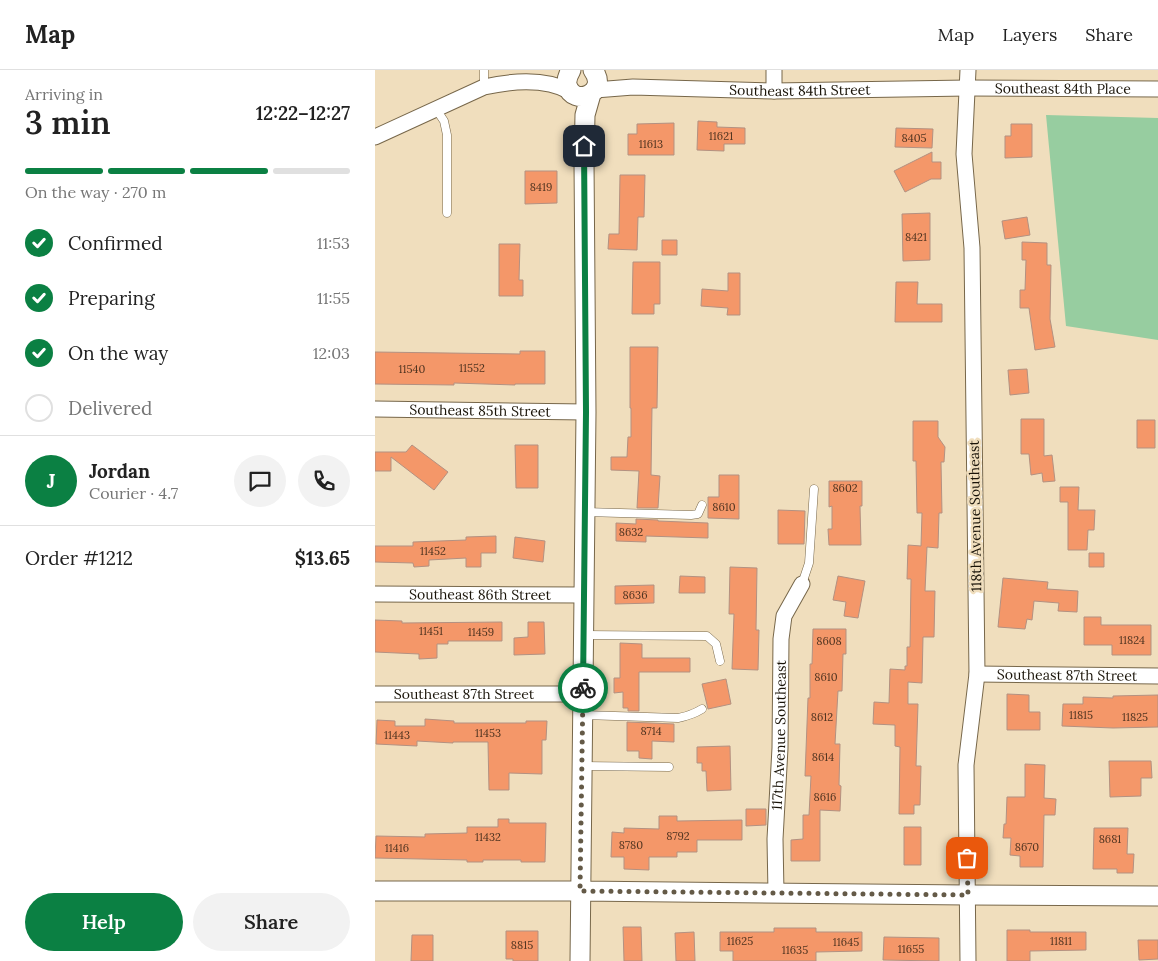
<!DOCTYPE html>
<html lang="en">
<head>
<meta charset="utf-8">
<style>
  :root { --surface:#fff; --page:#f2f2f2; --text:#222; --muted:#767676; --line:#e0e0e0; --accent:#0b8043 }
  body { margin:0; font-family:Lora,serif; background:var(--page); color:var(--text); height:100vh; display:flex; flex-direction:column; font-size:19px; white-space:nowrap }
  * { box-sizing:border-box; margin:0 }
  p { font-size:16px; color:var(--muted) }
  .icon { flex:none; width:28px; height:28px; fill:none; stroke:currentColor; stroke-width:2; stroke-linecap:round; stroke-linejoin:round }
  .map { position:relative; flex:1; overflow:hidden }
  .details { display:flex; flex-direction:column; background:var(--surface); width:375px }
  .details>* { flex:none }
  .pin { position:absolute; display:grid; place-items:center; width:42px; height:42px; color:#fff; margin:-21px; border-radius:10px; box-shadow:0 2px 8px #0006 }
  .courier { position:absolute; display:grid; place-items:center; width:50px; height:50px; margin:-25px; border:4px solid #0b8043; border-radius:50%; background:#fff; color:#222; box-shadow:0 1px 6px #0007 }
  .summary em { font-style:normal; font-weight:600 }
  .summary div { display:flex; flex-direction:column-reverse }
  .summary { display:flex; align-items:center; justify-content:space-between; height:85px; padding:0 25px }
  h1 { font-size:32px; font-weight:600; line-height:38px }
  .bar { display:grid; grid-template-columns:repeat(4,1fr); gap:8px 5px; align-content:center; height:60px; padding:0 25px }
  .bar i { height:6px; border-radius:4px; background:var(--line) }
  .bar .active { background:var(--accent) }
  .bar p { grid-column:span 4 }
  .line { display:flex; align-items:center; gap:12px; padding:0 25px; border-top:1px solid var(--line) }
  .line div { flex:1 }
  .round { display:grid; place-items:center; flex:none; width:52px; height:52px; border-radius:26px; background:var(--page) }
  ol { padding:0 25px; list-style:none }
  li { display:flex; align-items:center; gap:15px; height:55px }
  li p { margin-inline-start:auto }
  li .icon { padding:5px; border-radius:50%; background:var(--accent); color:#fff; stroke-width:4 }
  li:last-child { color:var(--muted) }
  li i { width:28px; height:28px; border:2px solid var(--line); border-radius:50% }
  .cta { display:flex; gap:10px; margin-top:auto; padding:10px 25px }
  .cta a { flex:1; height:58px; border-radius:30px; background:var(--accent); color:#fff; font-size:20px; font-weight:600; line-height:58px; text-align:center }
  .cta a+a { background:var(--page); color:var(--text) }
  header { display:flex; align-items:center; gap:30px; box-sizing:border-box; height:70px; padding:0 25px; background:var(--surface); border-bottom:1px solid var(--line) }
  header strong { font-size:24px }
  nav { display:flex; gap:28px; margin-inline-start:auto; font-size:18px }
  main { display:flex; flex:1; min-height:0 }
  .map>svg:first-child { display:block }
  .green { fill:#97cda0 }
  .building { fill:#f49769; stroke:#b39181 }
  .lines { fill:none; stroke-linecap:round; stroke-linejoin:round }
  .service-casing { stroke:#77674a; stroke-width:9 }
  .minor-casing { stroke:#77674a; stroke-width:17 }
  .tertiary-casing { stroke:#77674a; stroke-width:21 }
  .service { stroke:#fff; stroke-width:8 }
  .minor { stroke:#fff; stroke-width:15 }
  .tertiary { stroke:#fff; stroke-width:19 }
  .done { stroke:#645a47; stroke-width:5; stroke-dasharray:0 9 }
  .route { stroke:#0b8043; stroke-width:6 }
  .labels { text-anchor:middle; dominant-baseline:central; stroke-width:5; stroke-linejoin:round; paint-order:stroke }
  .number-label { font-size:11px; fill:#503420 }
  .street-label { font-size:14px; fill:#191308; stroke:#f0debd }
</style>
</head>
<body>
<header>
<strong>Map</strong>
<nav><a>Map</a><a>Layers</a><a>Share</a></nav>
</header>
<main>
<section class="details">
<div class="summary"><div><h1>3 min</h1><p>Arriving in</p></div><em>12:22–12:27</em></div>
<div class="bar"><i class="active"></i><i class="active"></i><i class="active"></i><i></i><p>On the way · 270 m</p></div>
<ol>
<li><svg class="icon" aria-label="check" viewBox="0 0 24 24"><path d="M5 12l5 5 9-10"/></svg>Confirmed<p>11:53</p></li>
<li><svg class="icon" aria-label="check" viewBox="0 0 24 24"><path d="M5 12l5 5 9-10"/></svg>Preparing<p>11:55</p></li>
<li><svg class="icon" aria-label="check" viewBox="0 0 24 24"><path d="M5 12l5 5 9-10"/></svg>On the way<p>12:03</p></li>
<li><i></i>Delivered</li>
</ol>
<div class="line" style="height:90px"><b class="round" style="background:var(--accent);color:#fff">J</b><div><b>Jordan</b><p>Courier · 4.7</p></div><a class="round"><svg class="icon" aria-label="chat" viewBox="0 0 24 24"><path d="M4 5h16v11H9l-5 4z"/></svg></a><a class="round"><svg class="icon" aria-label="phone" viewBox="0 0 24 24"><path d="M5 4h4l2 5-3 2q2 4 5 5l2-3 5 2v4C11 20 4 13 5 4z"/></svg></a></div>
<div class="line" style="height:65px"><div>Order #1212</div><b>$13.65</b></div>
<div class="cta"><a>Help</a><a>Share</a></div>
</section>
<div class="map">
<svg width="783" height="891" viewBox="0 0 783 891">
  <rect width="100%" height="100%" fill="#f0debd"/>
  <path class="green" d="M671 45 783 48V270L691 256Z"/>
  <path class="building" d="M323 51 342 52V57L370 58V74H349V81L322 80Z
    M299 53V85H253V64H262V54Z
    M636 54H657V87L630 88V66H636Z
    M521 58 558 59 557 78 520 77Z
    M557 82V92H566V109H556L530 122 519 101Z
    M150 101H182V133L150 134Z
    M245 105H270L269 147H263L262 180 233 179 234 164H244Z
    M555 143V190L528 191 527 144Z
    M652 147 655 165 630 169 627 151Z
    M287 170H302V185H287Z
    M647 172 672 173V195H676L675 249 680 277 660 280 654 238H645V220H650L651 190H647Z
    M124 174H145L144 210H148V226H124Z
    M258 192H285V234H279V244H257Z
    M353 203H365V245H352L353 238 326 236 327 219 353 221Z
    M521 212H543L542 234H567V252H520Z
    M255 277H283L282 338H277L276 405 285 406 283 438H262L264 401 236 400V387H252L253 367H256V338H255Z
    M145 281H170V314H140V315L79 313V315L0 314V282L145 284Z
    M652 299 654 323 635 325 633 300Z
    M646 349H669V386L677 385 680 411 668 412 667 403 656 405 654 384H646Z
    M762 350H780V378H762Z
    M538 351H563V367L570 377 569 392H566L567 443H564L563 478 552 477 550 521H560L559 567H548L547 613 533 612V634H543L541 696H546L545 735H539V744H524L525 677 520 676V655L498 654 499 632 514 633 515 599 530 600V596H532V577H535L536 509H532L533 475 546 476 547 443H542L541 391H538Z
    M37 375 73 402 59 420 16 387V401H0V382H31Z
    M140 375H163V418H141Z
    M344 405H364V449L333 448V427H344Z
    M454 411H487V436H485L486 475H454L453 459H457V436L454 437Z
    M685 417H704L703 440H720L719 460H713L712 480H693V432H685Z
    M403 440 430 441 429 474H403Z
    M261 449 283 450V451L333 453V468L271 466V472L241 471V453L261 454Z
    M121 466V483H106V497H91V488L54 490V496L39 497 38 493 0 492V476H38V472L91 470V467Z
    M140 467 170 471 168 492 138 488Z
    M714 483H729V497H714Z
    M355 497 382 498 381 560H384L383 600 357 599 359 544H354Z
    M305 506 330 507V523H304Z
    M463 506 490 511 483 548 469 546 471 532 458 530Z
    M628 508 673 512 672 519 703 521 702 542 683 541 684 533 659 531 657 550 652 549 650 559 623 557Z
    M279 515V533L240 534V516Z
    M709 547H726V555H776V585H737V575H709Z
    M0 550 27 551V553L127 552V571H73V574H62V588L44 589V584L0 582Z
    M153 552H169L170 584 139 585V568L153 567Z
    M438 559H471V584H468L467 621H463L460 674H465L464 715 466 716 465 741 445 740V791H416V770L428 769V745H434L436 706H430L433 628H435V594H437Z
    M245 573 267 574V588H315V602H264V641H253V638H248V622L239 623V608H245Z
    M351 609 356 634 333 639 327 614Z
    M632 624 654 625V642H665V660H632Z
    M783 625V657L738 658 687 656 688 634H708V627L738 628V626Z
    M50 649 79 651V653H151V651H172L171 670H167V704L134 703V720H114L113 672H78V673L42 671V676L1 674 2 650 20 651V656H50Z
    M252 652 299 654V672L277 671V689L264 688V681H252Z
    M355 676 356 720 332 721 331 701H327V693H322V677Z
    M734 691H776L777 708H766V726L735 727Z
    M650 694 670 695 669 728 681 729 680 745H669L668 797H645V786L635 785 636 768H628L629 754H631L632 727H650Z
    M371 739H391V755L371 756Z
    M284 746H302V751L367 750V770H322V782H302V787H274V800L249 799V787H236L237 762 249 763V758L284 759Z
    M123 749H134V753H171L170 792H146V790H108V792H92V790L0 788 1 766 50 767V764L92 763V757H123Z
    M529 757H546V795H529Z
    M719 758H753L752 784H759L758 803H742V799H718Z
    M248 857H266L267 891H249Z
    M399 858H441V862H487V881L441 882V891H358V881H345V862H399Z
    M632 860H655V862H711V880L655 881V891H632Z
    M131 861H163V891H138V889H131Z
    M319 862 320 891H301L300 863Z
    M37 865H58V891H36Z
    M509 867 564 868V891L508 890Z
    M763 870H783V889L764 890Z"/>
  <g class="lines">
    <defs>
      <path id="service" d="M109 17V0
        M61 39 69 51 72 65V143
        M210 442 316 445 323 444 327 435
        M427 514 434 493 439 419
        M209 565 332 566 341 574 345 591
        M208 645 303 648C313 646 319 644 327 639
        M207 696 294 697"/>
      <g id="minor">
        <path id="s1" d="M220 20 258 17 399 21 593 18 783 19"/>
        <path d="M399 21V0"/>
        <path d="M0 67 109 17C136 11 171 8 196 22"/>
        <path id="s2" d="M0 339 211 342"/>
        <path id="s3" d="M0 524 209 525"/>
        <path id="s4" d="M602 604 783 606"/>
        <path id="s5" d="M0 624H208"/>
        <path id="s6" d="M401 823 400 769 405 678 406 569 409 546 427 514"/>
        <path d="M593 891 591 695 602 604 597 178 589 84 593 0"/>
      </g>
      <path id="tertiary" d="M196 0C193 5 191 9 192 15 198 38 235 23 218 0
        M0 821H205L593 825 783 826
        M205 891 211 342 209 92 210 45 216 24"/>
    </defs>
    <use href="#service" class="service-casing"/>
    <use href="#minor" class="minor-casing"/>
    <use href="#tertiary" class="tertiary-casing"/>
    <use href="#service" class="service"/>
    <use href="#minor" class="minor"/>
    <use href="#tertiary" class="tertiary"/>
  </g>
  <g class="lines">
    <path class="done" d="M208 618 205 821 593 825 592 788"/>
    <path class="route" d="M208 618 211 342 209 76"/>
  </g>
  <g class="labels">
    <g class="number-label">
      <text x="346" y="66">11621</text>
      <text x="539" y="68">8405</text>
      <text x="276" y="74">11613</text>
      <text x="166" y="117">8419</text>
      <text x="541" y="167">8421</text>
      <text x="97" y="298">11552</text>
      <text x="37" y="299">11540</text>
      <text x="470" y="418">8602</text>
      <text x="349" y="437">8610</text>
      <text x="256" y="462">8632</text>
      <text x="58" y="481">11452</text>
      <text x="260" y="525">8636</text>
      <text x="56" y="561">11451</text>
      <text x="106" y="562">11459</text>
      <text x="757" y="570">11824</text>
      <text x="454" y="571">8608</text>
      <text x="451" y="607">8610</text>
      <text x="706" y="645">11815</text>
      <text x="447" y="647">8612</text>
      <text x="760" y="647">11825</text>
      <text x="276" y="661">8714</text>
      <text x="113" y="663">11453</text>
      <text x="22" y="665">11443</text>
      <text x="448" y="687">8614</text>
      <text x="450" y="727">8616</text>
      <text x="303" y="766">8792</text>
      <text x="113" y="767">11432</text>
      <text x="735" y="769">8681</text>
      <text x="256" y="775">8780</text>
      <text x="652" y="777">8670</text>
      <text x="22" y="778">11416</text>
      <text x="365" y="871">11625</text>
      <text x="686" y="871">11811</text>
      <text x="471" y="872">11645</text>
      <text x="147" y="875">8815</text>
      <text x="536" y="879">11655</text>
      <text x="420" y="880">11635</text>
    </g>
    <g class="street-label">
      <text stroke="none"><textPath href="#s1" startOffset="468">Southeast 84th Place</textPath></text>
      <text stroke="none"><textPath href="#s1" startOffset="205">Southeast 84th Street</textPath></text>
      <text stroke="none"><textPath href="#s2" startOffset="105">Southeast 85th Street</textPath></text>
      <text transform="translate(600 446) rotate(-91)">118th Avenue Southeast</text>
      <text stroke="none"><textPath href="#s3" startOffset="105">Southeast 86th Street</textPath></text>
      <text stroke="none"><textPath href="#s4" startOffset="90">Southeast 87th Street</textPath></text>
      <text stroke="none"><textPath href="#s5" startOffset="89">Southeast 87th Street</textPath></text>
      <text stroke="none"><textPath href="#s6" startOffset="158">117th Avenue Southeast</textPath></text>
    </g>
  </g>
</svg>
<div class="pin" style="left:592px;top:788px;background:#ea580c"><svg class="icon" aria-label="bag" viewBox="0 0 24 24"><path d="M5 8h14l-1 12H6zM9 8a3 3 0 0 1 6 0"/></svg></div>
<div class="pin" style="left:209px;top:76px;background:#1f2937"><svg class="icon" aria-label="home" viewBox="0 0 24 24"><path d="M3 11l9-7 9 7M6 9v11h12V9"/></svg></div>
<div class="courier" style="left:208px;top:618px"><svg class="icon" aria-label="bike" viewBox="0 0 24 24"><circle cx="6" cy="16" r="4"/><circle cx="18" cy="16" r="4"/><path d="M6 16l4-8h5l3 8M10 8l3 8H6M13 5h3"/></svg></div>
</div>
</main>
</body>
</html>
